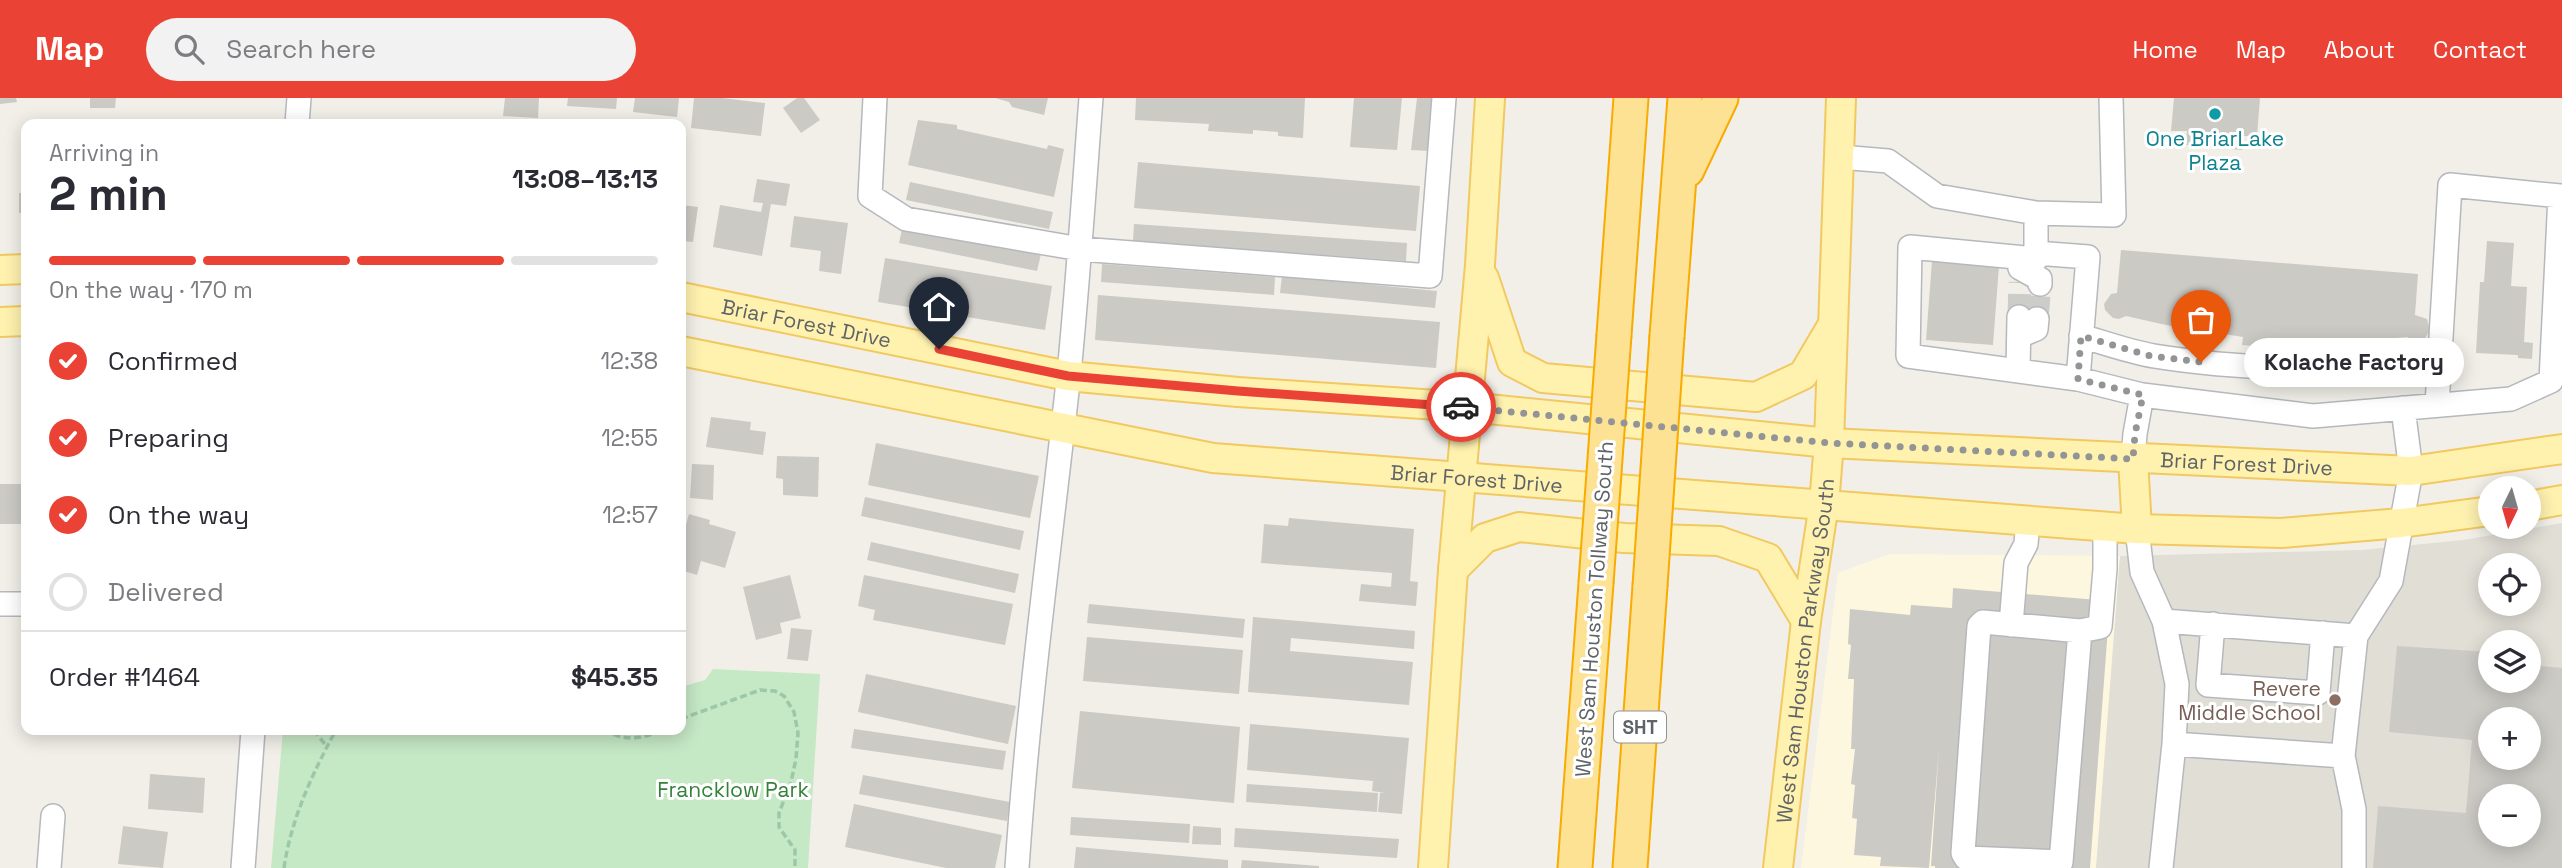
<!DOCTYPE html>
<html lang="en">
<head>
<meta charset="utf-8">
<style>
  :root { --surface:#fff; --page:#f2f2f3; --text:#2b2b33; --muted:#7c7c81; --line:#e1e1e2; --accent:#ea4335 }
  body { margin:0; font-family:"Space Grotesk",sans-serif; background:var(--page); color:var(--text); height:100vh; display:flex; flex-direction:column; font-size:26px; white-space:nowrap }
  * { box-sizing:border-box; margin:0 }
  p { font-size:23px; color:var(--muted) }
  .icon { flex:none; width:38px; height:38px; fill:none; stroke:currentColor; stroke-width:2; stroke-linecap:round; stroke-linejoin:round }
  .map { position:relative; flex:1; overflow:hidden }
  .panel { position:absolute; left:21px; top:21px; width:665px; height:616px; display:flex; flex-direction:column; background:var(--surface); border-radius:14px; box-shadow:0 4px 18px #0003 }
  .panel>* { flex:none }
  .needle { width:46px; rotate:185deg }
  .buttons { position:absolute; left:2478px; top:378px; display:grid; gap:14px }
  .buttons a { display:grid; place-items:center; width:63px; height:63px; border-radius:50%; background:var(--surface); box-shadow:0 4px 18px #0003; font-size:35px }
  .pin { position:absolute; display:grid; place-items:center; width:60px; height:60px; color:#fff; margin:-72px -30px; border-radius:50% 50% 50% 0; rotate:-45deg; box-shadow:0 0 7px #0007 }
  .pin .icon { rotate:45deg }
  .courier { position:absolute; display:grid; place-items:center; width:70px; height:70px; margin:-35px; border:5px solid #ea4335; border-radius:50%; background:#fff; color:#222; box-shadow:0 2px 9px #0007 }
  .bubble { position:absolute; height:49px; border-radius:24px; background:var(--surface); box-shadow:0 4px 18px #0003; font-size:23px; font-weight:700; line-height:49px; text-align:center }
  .overview em { font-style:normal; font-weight:700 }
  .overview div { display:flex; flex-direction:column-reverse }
  .overview { display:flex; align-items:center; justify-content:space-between; height:119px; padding:0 28px }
  h1 { font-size:46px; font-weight:700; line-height:52px }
  .bar { display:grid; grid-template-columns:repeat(4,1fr); gap:10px 7px; align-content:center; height:84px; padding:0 28px }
  .bar i { height:9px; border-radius:5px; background:var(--line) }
  .bar .active { background:var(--accent) }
  .bar p { grid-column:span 4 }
  .line { display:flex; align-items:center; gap:18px; padding:0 28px; border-top:2px solid var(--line) }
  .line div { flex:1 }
  ol { padding:0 28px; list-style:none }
  li { display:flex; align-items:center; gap:21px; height:77px }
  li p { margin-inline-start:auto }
  li .icon { padding:7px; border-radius:50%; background:var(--accent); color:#fff; stroke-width:4 }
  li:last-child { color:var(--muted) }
  li i { width:38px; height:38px; border:4px solid var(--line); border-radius:50% }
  header { display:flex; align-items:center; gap:42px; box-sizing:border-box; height:98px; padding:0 35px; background:var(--accent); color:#fff }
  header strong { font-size:33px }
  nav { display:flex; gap:38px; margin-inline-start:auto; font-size:24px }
  .search { width:490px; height:63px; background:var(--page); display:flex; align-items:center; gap:18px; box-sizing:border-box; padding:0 24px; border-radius:38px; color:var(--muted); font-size:26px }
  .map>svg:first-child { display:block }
  .commercial { fill:#fef7e0 }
  .education { fill:#e1ded6; fill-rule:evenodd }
  .green { fill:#c5e8c5 }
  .building { fill:#cccac5; fill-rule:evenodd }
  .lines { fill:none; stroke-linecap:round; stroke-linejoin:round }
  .minor-tunnel { stroke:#ccccc8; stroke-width:23; stroke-dasharray:23 11; stroke-linecap:butt }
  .minor-casing { stroke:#b5b8bc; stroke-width:26 }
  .major-casing { stroke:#f2c960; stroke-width:32 }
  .highway-casing { stroke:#f9ab00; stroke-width:37 }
  .path { stroke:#9cc7a9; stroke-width:3.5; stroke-dasharray:7 3.5; stroke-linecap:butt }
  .minor { stroke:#fff; stroke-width:23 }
  .major { stroke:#fff2af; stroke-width:28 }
  .highway { stroke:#fde293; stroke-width:33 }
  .highway-bridge-casing { stroke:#f9ab00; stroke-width:37; stroke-linecap:butt }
  .highway-bridge { stroke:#fde293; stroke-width:33 }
  .done { stroke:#929495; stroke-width:7; stroke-dasharray:0 12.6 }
  .route { stroke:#ea4335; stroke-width:9 }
  .culture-dot { fill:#0f9aa8; stroke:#fff; stroke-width:2.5 }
  .education-dot { fill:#8d6e63; stroke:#fff; stroke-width:2.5 }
  .labels { text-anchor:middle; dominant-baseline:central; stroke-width:6; stroke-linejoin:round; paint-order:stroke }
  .shield { fill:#fff; stroke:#8f9295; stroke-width:2 }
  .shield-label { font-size:19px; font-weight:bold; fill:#5f6368 }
  .culture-label { font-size:21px; fill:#0d838f; stroke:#fff }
  .street-label { font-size:21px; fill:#5f6368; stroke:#fff }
  .education-label { font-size:21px; fill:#785e54; stroke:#fff; text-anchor:end }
  .park-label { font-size:21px; fill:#348238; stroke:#fff }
</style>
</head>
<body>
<header>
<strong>Map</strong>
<div class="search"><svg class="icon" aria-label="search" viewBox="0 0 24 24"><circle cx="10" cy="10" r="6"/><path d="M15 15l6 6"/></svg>Search here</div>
<nav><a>Home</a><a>Map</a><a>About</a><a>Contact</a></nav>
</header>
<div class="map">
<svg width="2562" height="770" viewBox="0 0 2562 770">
  <rect width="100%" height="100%" fill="#f1efe8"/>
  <path class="commercial" d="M1889 456 2120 458 2096 770H1801L1838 475Z"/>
  <path class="education" d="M2562 425V770H2096L2120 458 2362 452 2463 442ZM2490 467H2529V506H2490ZM2490 544H2529V583H2490ZM2490 621H2529V660H2490ZM2490 698H2529V737H2490Z"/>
  <path class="green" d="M713 571 820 576 808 770H271L283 632H681V589L705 582Z"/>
  <path class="building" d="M0 0H16L17 4 0 6Z
    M90 0H116L115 10H90Z
    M505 0H539L538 20 503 18Z
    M568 0H617L616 11 567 8Z
    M635 0H679L677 19 633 14Z
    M694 0H722L765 5 761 38 691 30Z
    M797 0H804L820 22 801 35 783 10Z
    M995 0H1048L1044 17 1012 9 1009 4Z
    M1136 0H1305L1303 40 1278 38V34L1253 32V36L1208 33 1209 26 1135 22Z
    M1354 0H1402L1397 52 1350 49Z
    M1417 0H1435L1429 53 1411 52Z
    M2174 0H2260L2257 38H2243L2242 52 2186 47 2187 33H2171Z
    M918 22 957 27V31L1047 51 1048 47 1064 51 1054 99 908 67Z
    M1138 64 1420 88 1416 133 1134 110Z
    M757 81 790 86 786 108 771 106 762 158 713 149 720 107 761 114 763 105 753 104Z
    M910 84 1053 114 1049 131 906 102Z
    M19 95H26V115H19Z
    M681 107 698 109 693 144 681 143Z
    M794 118 848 125 841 176 819 173 821 153 790 149Z
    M1134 126 1407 145 1406 163 1133 143Z
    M903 127 1041 156 1037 173 899 145Z
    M2487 143 2514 145 2511 188 2527 189 2524 244 2533 245 2532 261 2518 260V257L2476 255 2480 184H2484Z
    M2121 152 2418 176 2415 217 2427 221 2430 232 2424 242 2418 244 2407 239 2365 243 2286 242 2285 251 2242 247 2243 239 2166 227 2126 218 2119 221 2113 220 2105 212 2104 206 2111 196 2117 195Z
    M885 160 1052 188 1045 232 878 204Z
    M1932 163 1999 168 1993 247 1926 242Z
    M1102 166 1275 179 1274 197 1101 184Z
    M1282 178 1437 193 1435 210 1280 195Z
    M1098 197 1440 224 1436 270 1095 242Z
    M711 319 751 324 750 332 766 334 763 357 706 349Z
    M876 345 1039 378 1030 420 868 387Z
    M777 358 819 359 818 399 783 397V381L776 380Z
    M692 366 714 367 713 402 690 400Z
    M0 386H26V426H0Z
    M865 399 1024 433 1020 452 861 418Z
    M689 416 710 422 709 426 736 434 725 470 701 463 697 477 681 472V444Z
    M1289 420 1414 431 1410 483 1418 484 1416 508 1359 503 1361 486 1391 489 1392 475 1261 465 1264 426 1288 428Z
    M871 444 1019 476 1015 495 867 462Z
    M790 477 801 520 780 525 782 535 756 542 743 489Z
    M864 477 1013 506 1005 547 873 522 875 512 858 508Z
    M1953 490 2110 503 2090 770H1935V768H1931L1939 651 1929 770 1880 768 1881 759 1854 757 1857 721 1852 720 1855 687 1851 686 1855 651H1851L1854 581H1848L1851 547 1848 546 1850 511 1910 517 1911 507 1952 510Z
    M1089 506 1245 521 1243 540 1087 525Z
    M1253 519 1415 533 1414 551 1291 540 1290 553 1413 564 1409 607 1248 594Z
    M791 530 812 532 808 563 787 561Z
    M1087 539 1243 552 1239 596 1083 583Z
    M2397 548 2490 554V583H2529V567L2562 570V770H2373L2378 708 2466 715 2472 642 2389 634ZM2490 621H2529V660H2490ZM2490 698H2529V737H2490Z
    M866 576 1016 608 1008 646 858 614Z
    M1080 613 1240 629 1234 705 1072 690Z
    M1250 626 1409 640 1402 716 1378 714 1380 695H1385L1372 693 1373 683 1247 672Z
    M854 631 1006 653 1003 672 851 650Z
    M160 632H202V636L160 634Z
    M150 676 205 680 203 715 148 711Z
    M863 677 1010 704 1007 723 859 696Z
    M1247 686 1378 695 1377 714 1246 704Z
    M854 706 1002 737 995 770H946L845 749Z
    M1071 719 1190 726 1189 745 1070 737Z
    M123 728 168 734 163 770 118 766Z
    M1193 728 1221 730V747L1192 746Z
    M1235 730 1399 741 1397 760 1234 749Z
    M1076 749 1228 762V770H1074Z
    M1242 762 1319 768V770H1241Z"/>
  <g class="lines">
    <path class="minor-tunnel" d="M2019 219 2020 184
      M2037 221 2040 186"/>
    <defs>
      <path id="minor" d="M875 0 870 98 906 121 1080 151 1430 178 1444 0
        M297 26 299 0
        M1840 59 1888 63 1937 98 2036 115V161L1910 149 1908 258 2078 281 2142 297 2313 318 2511 301 2551 283 2560 98H2562
        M2036 115 2114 117 2111 0
        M2036 155 2088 159 2078 281
        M2020 170 2040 181V186
        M2019 238 2036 231 2037 221
        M2081 238C2105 245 2130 254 2154 258 2248 273 2345 272 2439 271
        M2018 272 2019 219
        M2437 307 2450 87 2560 98
        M2133 361 2135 336 2142 297
        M2137 431 2142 474 2164 523 2177 586 2174 646 2161 770
        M0 506H26
        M2164 523 2356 538
        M2213 526 2208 587 2318 595 2323 535
        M2011 527 2016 465 2026 446 2028 422
        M2080 533 2061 764 1966 760 1963 755 1979 528 1983 524 2080 533 2100 529 2105 471V428
        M2174 646 2343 658
        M49 770 53 718
        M243 770 253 632
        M1017 770C1028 604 1051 440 1069 275 1078 183 1084 92 1091 0
        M2354 770V711L2343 658 2356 538 2391 483 2411 373 2403 310"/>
      <g id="major">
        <path d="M0 172 26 171"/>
        <path d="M1484 180 1512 264 1543 280 1756 299 1803 277 1832 228"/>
        <path id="s1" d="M681 199 1068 278 1238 294 1468 309 1829 345 2411 373 2562 351"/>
        <path d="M0 224 26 223"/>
        <path id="s2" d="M681 253 1213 360 2137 431 2281 435 2401 425 2490 413"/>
        <path d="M2133 361 2137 431"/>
        <path d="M2529 408 2562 402"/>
        <path d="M1453 472 1485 440 1519 429 1624 440 1719 443 1768 460 1806 523"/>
        <path d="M1433 770 1453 472 1480 167 1490 0"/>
        <path id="s3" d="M1778 770 1806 523 1824 406 1829 345 1841 0"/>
      </g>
      <path id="highway" d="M1687 72 1721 0
        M1614 237 1631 0
        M1667 238 1685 0
        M1575 770 1596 485
        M1630 770 1650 488"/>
    </defs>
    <use href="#minor" class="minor-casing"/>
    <use href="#major" class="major-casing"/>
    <use href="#highway" class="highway-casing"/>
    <path class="path" d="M681 621 760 592 775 593 784 598 794 614 798 635 796 661 791 684 779 715V729L795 752V770
      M314 632 327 649
      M604 632C624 643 641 642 661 632
      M284 770C291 721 313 674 336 632"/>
    <use href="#minor" class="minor"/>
    <use href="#major" class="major"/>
    <use href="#highway" class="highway"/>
    <defs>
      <path id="highway-bridge" d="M1596 485 1614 237
        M1650 488 1667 238"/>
    </defs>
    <use href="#highway-bridge" class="highway-bridge-casing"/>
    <use href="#highway-bridge" class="highway-bridge"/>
  </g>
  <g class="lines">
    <path class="done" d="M1461 309 1829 345 2133 361 2135 336 2143 297 2078 281 2081 238 2151 258 2201 264"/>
    <path class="route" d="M939 251 1068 278 1238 293 1461 309"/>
  </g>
  <circle class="culture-dot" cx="2215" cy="16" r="7"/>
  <circle class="education-dot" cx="2335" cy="602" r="7"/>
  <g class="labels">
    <rect class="shield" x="1614" y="613.5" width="52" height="31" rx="5"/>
    <g class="shield-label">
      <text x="1640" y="629">SHT</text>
    </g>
    <g class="culture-label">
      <text x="2215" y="40">One BriarLake<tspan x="2215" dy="24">Plaza</tspan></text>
    </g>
    <g class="street-label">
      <text stroke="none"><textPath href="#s1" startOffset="128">Briar Forest Drive</textPath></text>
      <text stroke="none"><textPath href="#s1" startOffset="1577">Briar Forest Drive</textPath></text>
      <text stroke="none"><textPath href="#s2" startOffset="807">Briar Forest Drive</textPath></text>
      <text transform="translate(1594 511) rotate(-86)">West Sam Houston Tollway South</text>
      <text stroke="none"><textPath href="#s3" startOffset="219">West Sam Houston Parkway South</textPath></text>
    </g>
    <g class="education-label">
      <text x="2321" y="590">Revere<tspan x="2321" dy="24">Middle School</tspan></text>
    </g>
    <g class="park-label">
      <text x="733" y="691">Francklow Park</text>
    </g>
  </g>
</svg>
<div class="buttons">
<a><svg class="needle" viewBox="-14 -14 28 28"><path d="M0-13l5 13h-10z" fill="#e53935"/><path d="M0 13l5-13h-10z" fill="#7c7c81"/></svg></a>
<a><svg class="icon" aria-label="locate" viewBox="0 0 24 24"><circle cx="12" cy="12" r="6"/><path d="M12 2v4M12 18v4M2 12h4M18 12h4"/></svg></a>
<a><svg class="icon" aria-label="layers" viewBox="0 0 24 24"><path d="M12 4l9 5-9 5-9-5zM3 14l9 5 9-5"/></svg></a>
<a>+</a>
<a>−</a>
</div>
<div class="pin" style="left:2201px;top:264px;background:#ea580c"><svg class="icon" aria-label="bag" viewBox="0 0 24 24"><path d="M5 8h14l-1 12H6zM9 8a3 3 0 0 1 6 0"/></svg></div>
<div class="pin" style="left:939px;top:251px;background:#1f2937"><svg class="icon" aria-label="home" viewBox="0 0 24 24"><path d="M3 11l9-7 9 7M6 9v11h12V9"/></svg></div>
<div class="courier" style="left:1461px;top:309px"><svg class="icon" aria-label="car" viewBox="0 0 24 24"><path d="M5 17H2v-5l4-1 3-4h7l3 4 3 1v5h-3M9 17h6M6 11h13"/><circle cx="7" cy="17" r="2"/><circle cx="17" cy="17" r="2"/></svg></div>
<div class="bubble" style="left:2244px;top:240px;width:220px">Kolache Factory</div>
<section class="panel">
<div class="overview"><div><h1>2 min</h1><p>Arriving in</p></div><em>13:08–13:13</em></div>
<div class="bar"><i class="active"></i><i class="active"></i><i class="active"></i><i></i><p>On the way · 170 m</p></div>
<ol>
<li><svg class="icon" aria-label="check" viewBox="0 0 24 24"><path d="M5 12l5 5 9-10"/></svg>Confirmed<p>12:38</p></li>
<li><svg class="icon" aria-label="check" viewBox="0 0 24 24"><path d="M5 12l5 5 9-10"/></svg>Preparing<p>12:55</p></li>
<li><svg class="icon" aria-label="check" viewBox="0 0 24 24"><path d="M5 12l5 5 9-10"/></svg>On the way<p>12:57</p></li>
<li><i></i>Delivered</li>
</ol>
<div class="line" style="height:91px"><div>Order #1464</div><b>$45.35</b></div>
</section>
</div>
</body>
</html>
